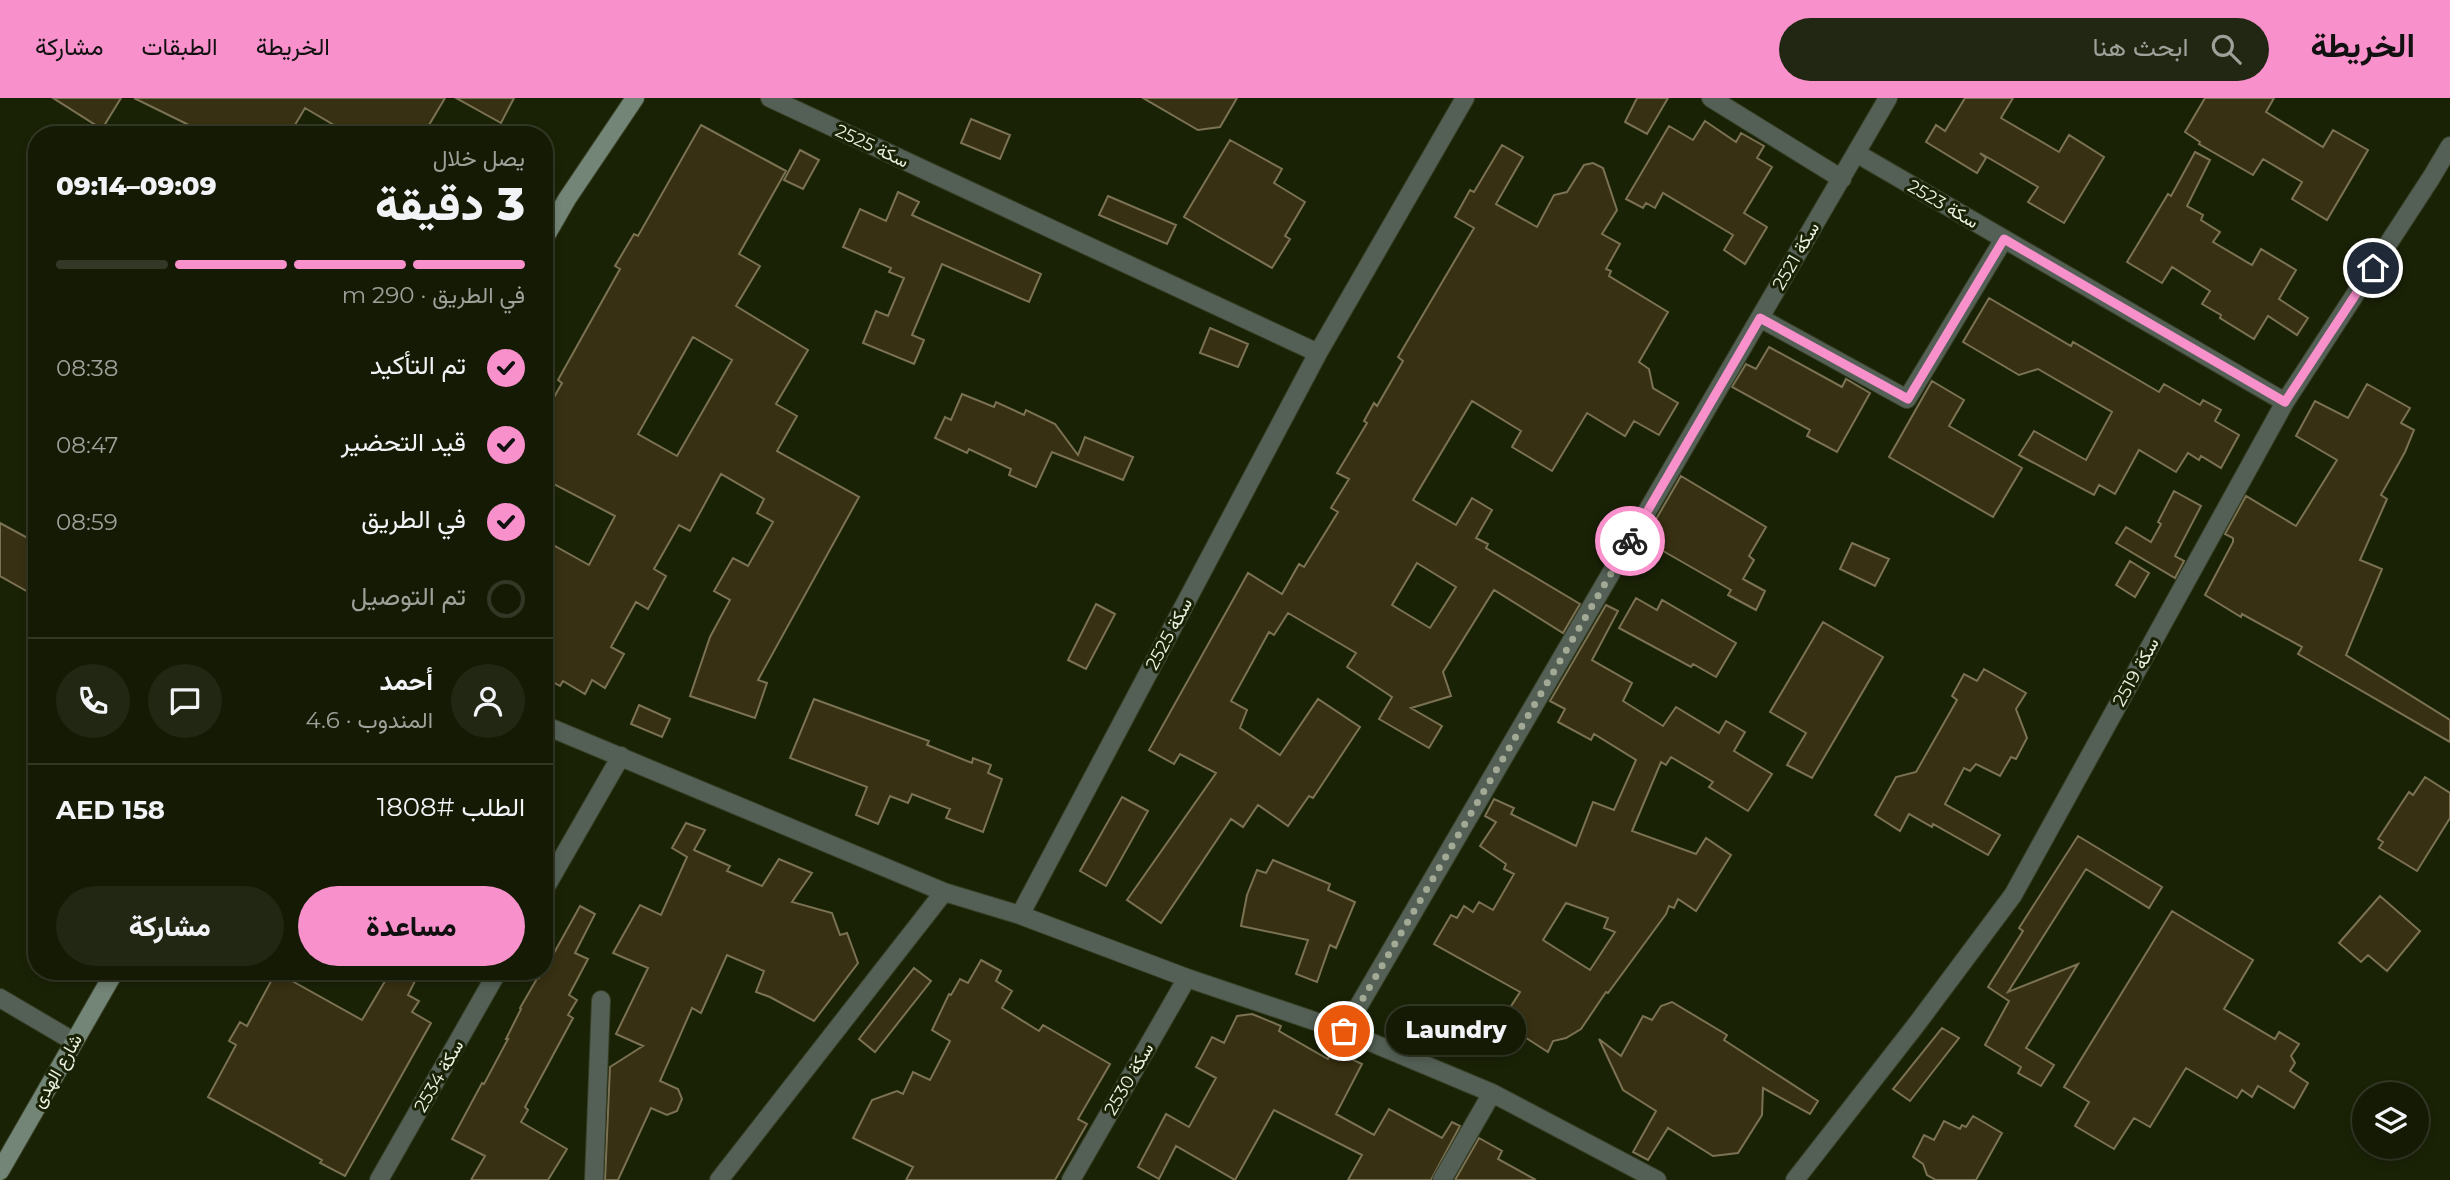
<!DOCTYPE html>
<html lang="ar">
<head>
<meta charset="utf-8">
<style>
  :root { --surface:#141a04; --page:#212713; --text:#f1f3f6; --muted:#9da19a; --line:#333826; --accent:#f890cb }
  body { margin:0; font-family:Montserrat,Vazirmatn,sans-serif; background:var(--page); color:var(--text); direction:rtl; height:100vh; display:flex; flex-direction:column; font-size:26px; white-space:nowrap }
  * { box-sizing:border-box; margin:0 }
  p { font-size:23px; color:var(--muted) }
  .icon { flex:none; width:38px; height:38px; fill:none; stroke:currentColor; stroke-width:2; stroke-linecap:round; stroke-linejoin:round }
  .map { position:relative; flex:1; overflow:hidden; direction:ltr }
  .drawer { position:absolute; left:28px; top:28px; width:525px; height:854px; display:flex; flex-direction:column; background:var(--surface); border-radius:28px; box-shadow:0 4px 10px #0003,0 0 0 2px var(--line); direction:rtl }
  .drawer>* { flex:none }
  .buttons { position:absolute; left:2352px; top:984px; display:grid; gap:14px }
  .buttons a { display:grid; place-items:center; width:77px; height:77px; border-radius:50%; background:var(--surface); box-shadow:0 4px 10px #0003,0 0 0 2px var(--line); font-size:35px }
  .pin { position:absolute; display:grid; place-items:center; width:60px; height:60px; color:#fff; margin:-30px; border:4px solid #fff; border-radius:50%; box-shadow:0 2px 7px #0007 }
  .courier { position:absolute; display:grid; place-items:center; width:70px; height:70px; margin:-35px; border:5px solid #f890cb; border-radius:50%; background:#fff; color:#222; box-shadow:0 2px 9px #0007 }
  .bubble { position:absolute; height:49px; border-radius:24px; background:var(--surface); box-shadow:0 4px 10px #0003,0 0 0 2px var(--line); font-size:23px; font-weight:800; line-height:49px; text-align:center; direction:rtl }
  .headline em { font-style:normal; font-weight:800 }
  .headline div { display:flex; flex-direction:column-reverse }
  .headline { display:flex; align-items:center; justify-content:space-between; height:119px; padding:0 28px }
  h1 { font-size:46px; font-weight:800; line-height:52px }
  .bar { display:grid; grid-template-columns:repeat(4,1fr); gap:10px 7px; align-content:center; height:84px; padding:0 28px }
  .bar i { height:9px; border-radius:5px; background:var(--line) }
  .bar .selected { background:var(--accent) }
  .bar p { grid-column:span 4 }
  .line { display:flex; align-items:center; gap:18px; padding:0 28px; border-top:2px solid var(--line) }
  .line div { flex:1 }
  .round { display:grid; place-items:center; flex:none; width:74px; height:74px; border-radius:37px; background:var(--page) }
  ol { padding:0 28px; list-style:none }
  li { display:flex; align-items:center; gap:21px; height:77px }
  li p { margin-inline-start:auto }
  li .icon { padding:7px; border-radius:50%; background:var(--accent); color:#111; stroke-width:4 }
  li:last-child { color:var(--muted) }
  li i { width:38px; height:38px; border:4px solid var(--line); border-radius:50% }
  .action { display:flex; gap:14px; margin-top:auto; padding:14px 28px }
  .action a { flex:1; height:80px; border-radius:42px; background:var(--accent); color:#111; font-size:28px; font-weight:800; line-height:80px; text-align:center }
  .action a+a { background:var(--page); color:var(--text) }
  header { display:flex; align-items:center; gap:42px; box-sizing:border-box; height:98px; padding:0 35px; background:var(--accent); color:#111 }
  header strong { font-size:33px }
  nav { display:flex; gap:38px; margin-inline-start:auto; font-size:24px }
  .search { width:490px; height:63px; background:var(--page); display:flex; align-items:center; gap:18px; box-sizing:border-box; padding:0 24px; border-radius:38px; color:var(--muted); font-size:26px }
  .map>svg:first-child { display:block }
  .building { fill:#383012; stroke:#7b7253; stroke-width:2; fill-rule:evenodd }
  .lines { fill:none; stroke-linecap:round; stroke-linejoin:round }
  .street-casing { stroke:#373f25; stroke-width:20 }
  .secondary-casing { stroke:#373f25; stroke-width:20 }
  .street { stroke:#546056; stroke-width:18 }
  .secondary { stroke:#738576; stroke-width:18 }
  .done { stroke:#a2a994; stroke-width:7; stroke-dasharray:0 12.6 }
  .route { stroke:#f890cb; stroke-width:9 }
  .labels { text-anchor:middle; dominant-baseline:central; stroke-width:6; stroke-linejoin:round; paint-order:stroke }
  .street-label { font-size:18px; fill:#ebf1e0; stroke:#1a2206 }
</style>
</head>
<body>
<header>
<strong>الخريطة</strong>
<div class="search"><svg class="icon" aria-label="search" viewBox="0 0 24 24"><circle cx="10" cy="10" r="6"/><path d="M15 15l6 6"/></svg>ابحث هنا</div>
<nav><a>الخريطة</a><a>الطبقات</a><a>مشاركة</a></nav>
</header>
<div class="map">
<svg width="2450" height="1082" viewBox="0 0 2450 1082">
  <rect width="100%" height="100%" fill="#1a2206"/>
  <path class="building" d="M53 0H121L102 31Z
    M134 0H445L423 37H351L305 10 289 37H188L193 29Z
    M456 0H514L501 25Z
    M1143 0H1237L1220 29 1198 32Z
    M1637 0H1668L1647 36 1625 24Z
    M1965 0H2013L2001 20 2059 54 2069 37 2104 59 2064 125 2028 104 2038 89 1999 66 1980 55 1986 60 1977 75 1926 44 1936 27 1945 33Z
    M2205 0H2274L2266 14 2323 49 2333 32 2368 52 2327 122 2292 101 2302 84 2263 61 2253 77 2199 46 2200 44 2185 34Z
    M971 21 1010 37 1000 61 961 45Z
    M1705 23 1736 44 1741 35 1764 48 1757 60 1772 69 1744 115 1767 129 1745 166 1724 152 1733 137 1663 95 1655 110 1646 105 1643 110 1626 101 1669 28 1693 42Z
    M701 27 786 73 739 156 760 168 736 208 808 252 776 306 797 318 777 353 859 399 758 582 767 585 755 620 690 598 710 539 730 502 714 493 733 460 748 468 773 424 757 415 764 401 721 376 690 433 679 427 654 471 666 478 648 511 636 504 611 549 624 556 605 590 592 582 585 596 563 583 560 588 544 579V442L589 467 615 418 544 381V317L562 285 558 282 620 171 615 168 634 136 638 138ZM693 239 732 262 677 358 638 336Z
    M1230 42 1282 71 1274 85 1305 104 1285 138 1290 141 1272 170 1184 119Z
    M1502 47 1523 59 1496 106 1537 129 1554 97 1567 94 1584 67 1593 65 1603 70 1617 112 1602 136 1620 146 1606 171 1611 173 1609 178 1668 214 1639 264 1649 271 1653 290 1678 305 1659 337 1634 323 1625 338 1587 315 1552 373 1512 349 1521 333 1472 303 1413 402 1456 427 1472 400 1492 412 1476 440 1488 446 1486 450 1580 506 1563 535 1494 492 1443 574 1451 598 1411 610 1442 628 1429 650 1379 621 1392 599 1347 569 1356 555 1288 515 1274 537 1269 534 1231 603 1247 612 1240 630 1280 657 1318 601 1360 629 1313 700 1309 698 1288 728 1258 707 1243 729 1231 721 1161 825 1127 802 1216 675 1180 656 1174 666 1149 652 1248 475 1282 496 1299 466 1304 469 1338 414 1331 410 1349 381 1337 375 1367 325 1364 323 1374 305 1377 308 1403 263 1398 259 1474 130 1455 119 1470 92 1474 94ZM1417 465 1456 489 1430 530 1392 507Z
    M800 52 819 62 803 91 784 82Z
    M2195 54 2210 62 2187 108 2203 117 2201 122 2220 134 2213 144 2252 167 2261 151 2296 172 2279 201 2308 220 2297 237 2268 218 2254 241 2220 220 2221 217 2202 206 2210 193 2172 169 2162 185 2127 164 2168 96 2171 98Z
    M898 94 919 104 912 117 1041 176 1029 204 942 166 912 237 924 242 914 266 863 245 876 213 888 218 904 180 889 174 891 170 843 149 860 111 886 123Z
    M1108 98 1176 127 1167 146 1099 117Z
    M1989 200 2071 248 2073 244 2159 294 2164 286 2200 307 2203 302 2221 312 2215 323 2239 337 2221 370 2201 358 2199 362 2188 355 2176 374 2139 352 2115 396 2099 387 2094 397 2019 357 2034 333 2086 362 2112 314 2038 271 2019 277 1963 244Z
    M1210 230 1248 246 1238 269 1200 255Z
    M1769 249 1842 289 1846 281 1870 295 1837 354 1807 338 1810 332 1732 289 1746 266 1756 271Z
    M1932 283 1964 302 1949 328 2022 370 1993 419 1889 359Z
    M2367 286 2410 310 2401 325 2414 332 2405 354 2381 397 2387 401 2360 462 2382 471 2346 557 2450 622V644L2298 556 2302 549 2242 516 2241 519 2205 497 2233 444V440L2225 436 2246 398 2296 428 2337 362 2296 338 2315 303 2348 320Z
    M962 296 994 309 996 304 1024 317 1026 312 1055 326 1078 357 1085 339 1133 359 1123 382 1052 354 1036 389 1009 377 1011 371 969 351 967 355 935 340 945 319 951 322Z
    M1681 378 1766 429 1749 458 1754 462 1743 481 1765 493 1756 512 1728 497 1731 492 1644 442Z
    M2174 393 2201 408 2175 458 2184 463 2175 480 2116 445 2126 429 2151 444 2161 426 2158 424Z
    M0 425 37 445V484L30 495 0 478Z
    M1852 445 1889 461 1875 488 1840 471Z
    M2130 463 2149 475 2135 499 2116 487Z
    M1636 500 1657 512 1662 502 1736 545 1716 579 1693 566 1691 569 1619 530Z
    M1096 506 1115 516 1086 571 1068 562Z
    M1606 507 1618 513 1592 562 1632 585 1623 603 1663 628 1676 609 1719 635 1726 623 1745 634 1734 653 1772 676 1748 713 1709 689 1713 684 1671 659 1666 667 1661 664 1632 733 1696 756 1706 740 1731 757 1696 813 1678 801 1674 810 1669 808 1666 816 1608 895 1606 894 1581 931 1566 940 1553 943 1548 954 1501 924 1520 894 1434 846 1451 817 1457 820 1464 808 1473 814 1479 804 1493 812 1514 776 1504 771 1506 766 1480 748 1496 724 1485 718 1494 701 1514 710 1511 716 1576 748 1593 704 1614 712 1636 662 1594 636 1591 642 1558 624 1565 611 1550 603ZM1566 805 1608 820 1604 830 1615 834 1590 872 1543 842Z
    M1823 524 1883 559 1812 680 1787 667 1806 635 1770 614Z
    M1984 571 2026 595 2016 611 2027 640 2016 661 2011 659 2000 678 1976 666 1970 673 1964 670 1945 706 2000 737 1988 757 1933 726 1932 729 1909 716 1900 733 1875 717 1896 679 1916 674 1957 602 1952 598 1964 576 1977 583Z
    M814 601 929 643 927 647 972 665 973 660 991 667 988 675 1002 681 983 734 946 720 950 711 912 696 908 705 890 698 878 726 856 717 867 689 790 660Z
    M639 607 670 621 662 639 631 626Z
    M2425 679 2450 695V720L2417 773 2379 750 2383 744 2378 741 2409 694 2413 697Z
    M1122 699 1148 713 1106 788 1080 773Z
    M686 725 705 732 694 752 730 768 727 773 762 788 779 761 812 775 792 804 832 815 840 837 847 835 858 865 814 923 770 899 756 894 764 873 727 857 701 915 692 910 660 983 678 991 682 1001 677 1013 667 1017 651 1010 618 1082H605L610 969 643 948 616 936 648 870 613 855 640 807 661 817 687 759 672 750Z
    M2078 738 2162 789 2149 810 2086 771 2008 894 2078 866 2026 950 2054 967 2041 988 2018 975 2021 969 1985 947 2009 903 1988 889 2023 833 2019 830Z
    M1273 762 1330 786 1328 792 1355 804 1336 850 1330 847 1317 884 1296 876 1308 842 1241 828 1247 797 1257 772 1266 775Z
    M2380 798 2420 833 2387 873 2368 857 2361 864 2339 845Z
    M580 808 595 816 575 855 588 861 569 897 577 902 568 917 573 920 525 1009 528 1012 521 1024 567 1051 548 1082H471L485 1058 452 1041 482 985 484 986 508 941H506L521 911 520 910 538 879 539 880 544 873Z
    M2172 813 2253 862 2224 911 2275 941 2279 934 2299 946 2291 958 2295 965 2290 973 2308 985 2294 1010 2258 988 2252 999 2242 992 2237 1000 2186 970 2150 1029 2134 1020 2114 1051 2075 1028 2089 1004 2064 989Z
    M981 862 1001 873 996 883 1012 893 1002 910 1039 933 1043 927 1110 966 1078 1021 1087 1026 1055 1082H906L913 1069 853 1040 872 1002 897 993 903 996 913 974 930 982 950 943 932 932 949 896 951 897 960 881 968 885Z
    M914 870 931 883 875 954 859 941Z
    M391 873H420L408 897 419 903 412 914 431 925 345 1078 320 1065 322 1062 208 999 236 947 229 943 240 924 247 928 276 874 362 922Z
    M1672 904 1727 937 1724 942 1818 1003 1810 1016 1763 990 1762 1017 1738 1055 1713 1058 1668 1030 1648 1062 1633 1054 1656 1013 1623 992 1599 941 1621 958 1643 918 1652 922 1661 908Z
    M1252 916 1281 928 1279 933 1328 961 1332 952 1362 966 1336 1016 1374 1037 1389 1011 1442 1040 1452 1024 1460 1028 1431 1082H1348L1362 1057 1274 1012 1235 1082 1176 1048 1159 1081 1138 1069 1166 1016 1189 1029 1216 980 1196 969 1212 939 1224 945 1237 918Z
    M1942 930 1959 940 1910 1003 1893 991Z
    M1973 1018 2002 1035 1976 1082H1936L1927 1077 1923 1066 1913 1059 1924 1037 1934 1042 1944 1023 1960 1031 1962 1027 1966 1029Z
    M1479 1040 1502 1053 1498 1061 1536 1082H1455Z"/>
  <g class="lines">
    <defs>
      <path id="street" d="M770 0 1318 255
        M1711 0 1842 81
        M1856 55 2285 304
        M1760 220 1907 301 2004 141
        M544 627 944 794 1020 817 1187 880 1344 933 1492 995 1657 1082
        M544 792 621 658
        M1020 817 1318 255 1465 0
        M0 900 73 943
        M1344 933 1888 0
        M379 1082 498 873
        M594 1082 601 902
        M719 1082 944 794
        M1071 1082 1187 880
        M1442 1082 1492 995
        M1795 1082 1916 927 2013 797 2285 304 2431 80 2450 48"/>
      <path id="secondary" d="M544 141 567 101 635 0
        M0 1073 115 873"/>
    </defs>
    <use href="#street" class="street-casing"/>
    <use href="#secondary" class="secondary-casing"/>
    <use href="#street" class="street"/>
    <use href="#secondary" class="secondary"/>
  </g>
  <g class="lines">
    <path class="done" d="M1344 933 1630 443"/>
    <path class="route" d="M1630 443 1760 220 1908 301 2004 141 2285 304 2373 170"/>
  </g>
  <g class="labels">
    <g class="street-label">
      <text transform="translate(872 48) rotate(25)">سكة 2525</text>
      <text transform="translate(1943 106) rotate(30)">سكة 2523</text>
      <text transform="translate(1796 158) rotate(-60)">سكة 2521</text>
      <text transform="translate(1169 536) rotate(-62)">سكة 2525</text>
      <text transform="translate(2136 574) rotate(-61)">سكة 2519</text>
      <text transform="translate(57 973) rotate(-60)">شارع الهدى</text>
      <text transform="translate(439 978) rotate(-60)">سكة 2534</text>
      <text transform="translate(1129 981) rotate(-60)">سكة 2530</text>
    </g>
  </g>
</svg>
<div class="buttons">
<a><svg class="icon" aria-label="layers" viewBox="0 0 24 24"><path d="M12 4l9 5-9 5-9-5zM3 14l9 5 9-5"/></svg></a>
</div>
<div class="pin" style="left:1344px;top:933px;background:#ea580c"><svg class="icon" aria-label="bag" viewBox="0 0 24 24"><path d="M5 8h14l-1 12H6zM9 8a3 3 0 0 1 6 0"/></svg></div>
<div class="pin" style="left:2373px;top:170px;background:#1f2937"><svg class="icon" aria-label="home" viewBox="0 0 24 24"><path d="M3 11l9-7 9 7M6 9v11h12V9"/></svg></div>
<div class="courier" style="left:1630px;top:443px"><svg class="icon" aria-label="bike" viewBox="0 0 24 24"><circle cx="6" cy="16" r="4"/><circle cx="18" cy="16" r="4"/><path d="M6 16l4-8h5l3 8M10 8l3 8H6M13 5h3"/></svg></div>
<div class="bubble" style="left:1386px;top:908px;width:140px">Laundry</div>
<section class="drawer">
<div class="headline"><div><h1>3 دقيقة</h1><p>يصل خلال</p></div><em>09:09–09:14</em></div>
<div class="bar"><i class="selected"></i><i class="selected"></i><i class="selected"></i><i></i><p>في الطريق · 290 m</p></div>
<ol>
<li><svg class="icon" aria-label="check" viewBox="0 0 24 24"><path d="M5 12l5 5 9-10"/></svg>تم التأكيد<p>08:38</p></li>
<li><svg class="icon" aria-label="check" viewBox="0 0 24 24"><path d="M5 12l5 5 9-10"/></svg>قيد التحضير<p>08:47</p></li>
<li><svg class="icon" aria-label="check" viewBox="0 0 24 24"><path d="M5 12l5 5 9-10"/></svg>في الطريق<p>08:59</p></li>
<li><i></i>تم التوصيل</li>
</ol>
<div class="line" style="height:126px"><a class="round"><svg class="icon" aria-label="person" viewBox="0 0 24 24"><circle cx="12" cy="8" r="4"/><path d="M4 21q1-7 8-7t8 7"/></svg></a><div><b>أحمد</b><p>المندوب · 4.6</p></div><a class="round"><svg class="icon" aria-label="chat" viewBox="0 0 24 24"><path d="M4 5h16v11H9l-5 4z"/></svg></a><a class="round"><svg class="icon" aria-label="phone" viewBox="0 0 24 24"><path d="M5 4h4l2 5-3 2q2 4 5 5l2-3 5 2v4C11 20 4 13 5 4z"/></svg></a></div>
<div class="line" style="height:91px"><div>الطلب #1808</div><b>AED 158</b></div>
<div class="action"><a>مساعدة</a><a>مشاركة</a></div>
</section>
</div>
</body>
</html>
